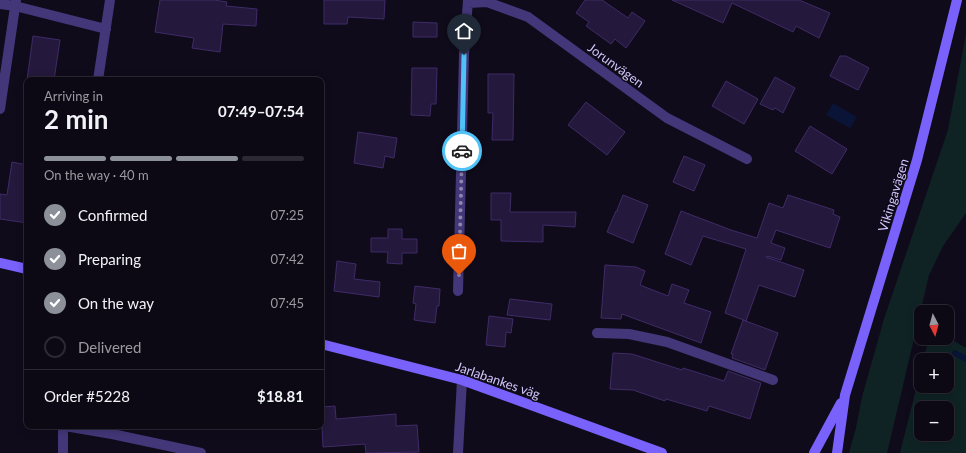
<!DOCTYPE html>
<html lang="en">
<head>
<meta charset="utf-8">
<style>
  :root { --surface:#0c0814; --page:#1a1622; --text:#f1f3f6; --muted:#9a9aa0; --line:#2c2934; --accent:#8c9099 }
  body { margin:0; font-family:Lato,sans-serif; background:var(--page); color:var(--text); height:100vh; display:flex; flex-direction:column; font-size:15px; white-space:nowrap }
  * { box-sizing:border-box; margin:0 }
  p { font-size:13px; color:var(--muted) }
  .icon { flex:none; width:22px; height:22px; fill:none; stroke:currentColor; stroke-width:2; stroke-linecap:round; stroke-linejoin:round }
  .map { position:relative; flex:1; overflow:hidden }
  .details { position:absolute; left:24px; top:77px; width:300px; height:352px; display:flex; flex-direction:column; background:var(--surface); border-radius:8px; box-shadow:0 2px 10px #0003,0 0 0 1px var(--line) }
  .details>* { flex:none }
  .needle { width:26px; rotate:174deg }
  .controls { position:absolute; left:914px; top:305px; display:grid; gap:8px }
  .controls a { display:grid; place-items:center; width:40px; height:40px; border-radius:8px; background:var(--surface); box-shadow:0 2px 10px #0003,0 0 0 1px var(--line); font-size:20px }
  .pin { position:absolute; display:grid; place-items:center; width:34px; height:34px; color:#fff; margin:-41px -17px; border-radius:50% 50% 50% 0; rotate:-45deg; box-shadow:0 0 4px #0007 }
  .pin .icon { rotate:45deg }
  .courier { position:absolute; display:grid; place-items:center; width:40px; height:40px; margin:-20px; border:3px solid #4fc3f7; border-radius:50%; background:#fff; color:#222; box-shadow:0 1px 5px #0007 }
  .summary em { font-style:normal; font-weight:700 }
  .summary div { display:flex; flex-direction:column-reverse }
  .summary { display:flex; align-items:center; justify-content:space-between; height:68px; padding:0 20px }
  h1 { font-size:26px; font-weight:700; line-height:30px }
  .bar { display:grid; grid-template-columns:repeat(4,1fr); gap:6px 4px; align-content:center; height:48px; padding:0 20px }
  .bar i { height:5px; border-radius:3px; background:var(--line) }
  .bar .on { background:var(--accent) }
  .bar p { grid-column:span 4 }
  .line { display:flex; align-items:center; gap:10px; padding:0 20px; border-top:1px solid var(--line) }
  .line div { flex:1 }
  ol { padding:0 20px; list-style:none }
  li { display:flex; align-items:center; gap:12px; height:44px }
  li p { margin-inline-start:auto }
  li .icon { padding:4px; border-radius:50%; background:var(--accent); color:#fff; stroke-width:4 }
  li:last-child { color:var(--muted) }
  li i { width:22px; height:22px; border:2px solid var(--line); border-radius:50% }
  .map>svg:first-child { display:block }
  .green { fill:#0f2325; fill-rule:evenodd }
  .water { fill:#091436 }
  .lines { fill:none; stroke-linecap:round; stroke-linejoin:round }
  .stream { stroke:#091436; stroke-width:5.5 }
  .building { fill:#24183c; stroke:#3f2b67 }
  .minor { stroke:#433779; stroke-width:10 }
  .secondary { stroke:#7961fb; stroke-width:10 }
  .done { stroke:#8f85ae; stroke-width:4; stroke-dasharray:0 7.2 }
  .route { stroke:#4fc3f7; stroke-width:5 }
  .labels { text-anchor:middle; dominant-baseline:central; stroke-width:3; stroke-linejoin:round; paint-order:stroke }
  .street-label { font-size:13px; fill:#d4c7fd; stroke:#100b1b }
</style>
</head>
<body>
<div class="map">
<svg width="966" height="453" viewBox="0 0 966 453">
  <rect width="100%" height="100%" fill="#100b1b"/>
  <path class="green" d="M966 34V213L943 246 929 275 887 453H849L856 428 862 397 884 319 948 130Z
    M947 337 966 348V453H900L921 369V386H947V360H923L929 338ZM921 408H947V434H921Z"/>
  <path class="water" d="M833 103 857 117 850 128 826 115Z"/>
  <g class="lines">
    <path class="stream" d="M955 353 966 359"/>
  </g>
  <path class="building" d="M160 0H214L227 2 226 6 257 9 256 26 223 24 220 52 192 48 194 38 155 32Z
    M324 0H385L384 19 348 17 347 24H324Z
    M585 0H602L628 18 632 12 645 21 626 48 615 39 611 44 586 26 589 22 576 13Z
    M672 0H799L830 13 819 38 796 26 793 32 732 3 723 23Z
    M413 22 437 23V37H413Z
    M33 36 60 40 54 80H27Z
    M840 56H846L869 68 858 90 830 76Z
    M412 68H437L436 104H431L430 116 411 115Z
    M488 74H514L513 140H492L493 113H488Z
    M775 77 795 88 783 113 775 108 773 110 760 104Z
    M726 81 758 99 744 124 712 106Z
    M586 102 625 132 607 155 568 125Z
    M810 126 847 149 832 174 795 151Z
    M358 132 397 138 394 158 385 156 383 168 354 163Z
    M684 156 705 165 694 191 673 182Z
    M12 162 27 165V223L0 219V194L7 195Z
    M491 193H511L510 212H576L575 227 543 225V242L501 241V220H491Z
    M623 195 648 205 633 243 607 232 616 211H618L617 210Z
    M788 195 834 210 833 214 840 217 830 248 776 230 771 243 785 248 781 260 767 256 766 257 804 270 795 297 759 285 746 321 725 313 746 249 703 236 691 265 665 254 681 211 731 230 757 238 769 203 783 208Z
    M388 229H402V239H417V253H402V264L387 263 388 252H371V238H388Z
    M337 261 356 264 354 279 380 282 379 297 334 291Z
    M605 265 636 267 645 271 640 285 668 296 672 284 689 290 684 303 711 312 701 343 622 314 621 319 601 318Z
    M415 286 440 289 439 306H437L435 323 414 320 416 304 413 303Z
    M510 299 552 304 550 320 507 315Z
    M489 316 513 319 511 333 506 332 505 347 486 345Z
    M743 320 778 333 765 370 732 358 733 354H731Z
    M613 353 632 354 682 370 683 368 724 381 728 371 761 383 750 419 709 406 707 411 666 399 665 401 633 390 610 389Z
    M335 406 336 419 396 414V426L417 425 419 452 366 453 365 444 323 447 321 407Z"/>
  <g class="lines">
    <path class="minor" d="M468 3 487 2 528 17 667 118 747 159
      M0 4 15 6 106 29
      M98 80 110 0
      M0 109 16 0
      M458 291 464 55 468 0
      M597 333 629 334 667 342 773 380
      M63 426V453
      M65 426 112 434 201 453
      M458 453 462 380"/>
    <path class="secondary" d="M0 263 27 269
      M321 344 462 380 662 453
      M814 453 841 403
      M837 453 845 395 917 160 957 0"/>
  </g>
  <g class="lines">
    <path class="done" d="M459 275 462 151"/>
    <path class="route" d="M462 151 464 55"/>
  </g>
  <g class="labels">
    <g class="street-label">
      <text transform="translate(616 65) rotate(36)">Jorunvägen</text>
      <text transform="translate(893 195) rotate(-73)">Vikingavägen</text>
      <text transform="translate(498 380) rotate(19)">Jarlabankes väg</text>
    </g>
  </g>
</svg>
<div class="controls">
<a><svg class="needle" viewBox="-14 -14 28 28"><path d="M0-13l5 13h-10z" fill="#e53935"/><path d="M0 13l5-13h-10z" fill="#9a9aa0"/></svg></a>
<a>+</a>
<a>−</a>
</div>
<div class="pin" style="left:459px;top:275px;background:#ea580c"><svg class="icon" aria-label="bag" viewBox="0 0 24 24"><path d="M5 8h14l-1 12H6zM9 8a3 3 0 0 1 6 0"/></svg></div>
<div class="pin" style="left:464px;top:55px;background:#1f2937"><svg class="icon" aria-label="home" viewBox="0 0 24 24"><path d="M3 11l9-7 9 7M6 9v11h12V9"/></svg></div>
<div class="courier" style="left:462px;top:151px"><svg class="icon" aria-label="car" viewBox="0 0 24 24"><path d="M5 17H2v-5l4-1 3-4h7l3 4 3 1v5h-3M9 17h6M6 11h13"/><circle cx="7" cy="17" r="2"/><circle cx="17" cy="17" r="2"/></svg></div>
<section class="details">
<div class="summary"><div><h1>2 min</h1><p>Arriving in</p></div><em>07:49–07:54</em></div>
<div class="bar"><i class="on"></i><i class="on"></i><i class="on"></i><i></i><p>On the way · 40 m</p></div>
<ol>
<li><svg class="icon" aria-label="check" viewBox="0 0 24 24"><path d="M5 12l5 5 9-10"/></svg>Confirmed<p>07:25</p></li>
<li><svg class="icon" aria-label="check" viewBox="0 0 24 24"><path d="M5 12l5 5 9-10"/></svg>Preparing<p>07:42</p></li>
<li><svg class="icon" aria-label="check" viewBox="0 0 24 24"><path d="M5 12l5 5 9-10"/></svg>On the way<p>07:45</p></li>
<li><i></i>Delivered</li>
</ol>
<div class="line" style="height:52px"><div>Order #5228</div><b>$18.81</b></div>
</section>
</div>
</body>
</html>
